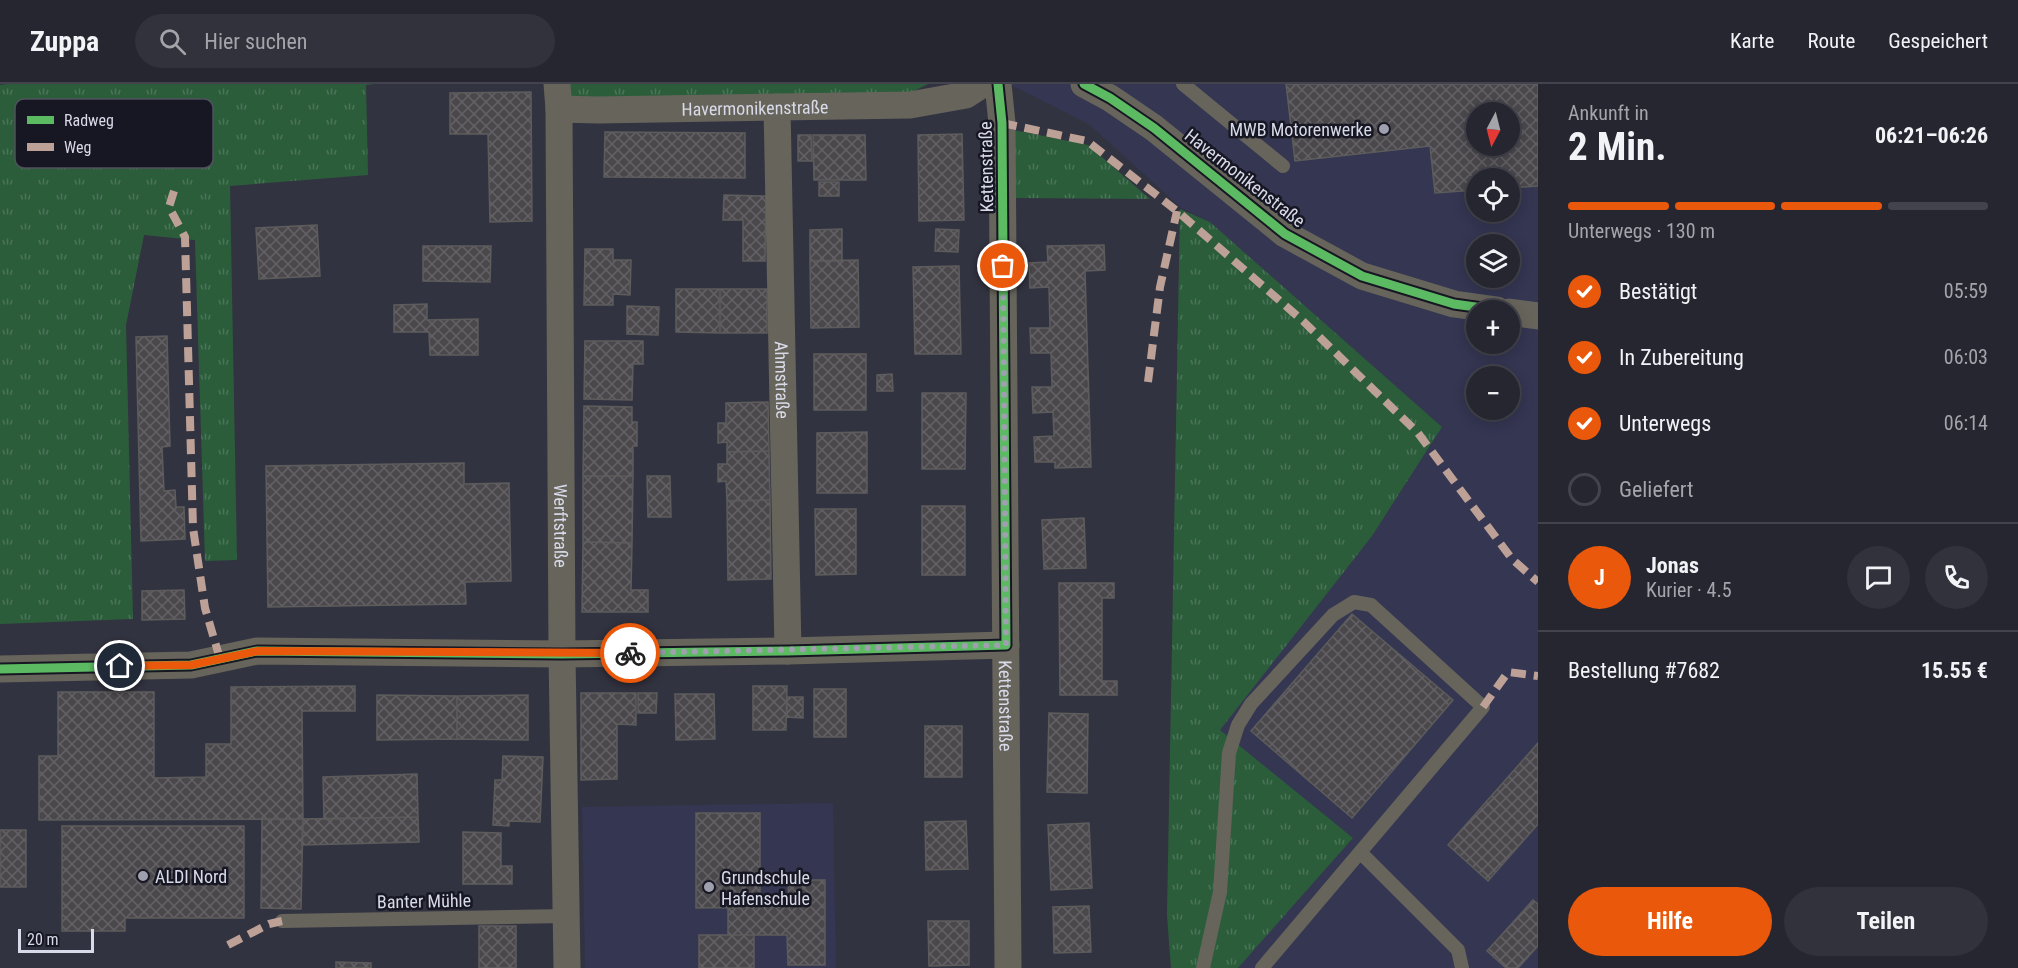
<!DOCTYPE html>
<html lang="de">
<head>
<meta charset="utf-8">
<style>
  :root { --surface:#262630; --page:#32323c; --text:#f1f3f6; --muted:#a4a5ab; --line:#42434c; --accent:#ea580c }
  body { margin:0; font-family:"Roboto Condensed",sans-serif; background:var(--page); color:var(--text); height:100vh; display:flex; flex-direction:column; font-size:22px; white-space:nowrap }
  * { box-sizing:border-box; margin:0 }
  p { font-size:20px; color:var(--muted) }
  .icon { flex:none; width:33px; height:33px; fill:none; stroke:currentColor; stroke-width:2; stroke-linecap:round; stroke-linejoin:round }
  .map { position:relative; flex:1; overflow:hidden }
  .side { display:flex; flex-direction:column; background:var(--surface); width:480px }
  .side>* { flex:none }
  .needle { width:39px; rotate:187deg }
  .controls { position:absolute; left:1466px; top:18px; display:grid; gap:12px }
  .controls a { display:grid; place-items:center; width:54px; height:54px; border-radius:50%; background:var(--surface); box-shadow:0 3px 15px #0003,0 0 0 2px var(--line); font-size:30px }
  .scale { position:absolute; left:18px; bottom:15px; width:76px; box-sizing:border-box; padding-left:6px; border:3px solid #d8dae9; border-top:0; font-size:16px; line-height:21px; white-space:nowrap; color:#d8dae9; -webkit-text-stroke:4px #161722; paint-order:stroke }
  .pin { position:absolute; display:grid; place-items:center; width:51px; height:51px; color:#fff; margin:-26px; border:3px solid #fff; border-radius:50%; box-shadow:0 2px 6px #0007 }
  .courier { position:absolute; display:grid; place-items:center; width:60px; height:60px; margin:-30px; border:4px solid #ea580c; border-radius:50%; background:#fff; color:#222; box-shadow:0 2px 8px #0007 }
  .summary em { font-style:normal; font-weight:700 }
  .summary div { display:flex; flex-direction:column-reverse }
  .summary { display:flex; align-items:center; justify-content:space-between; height:102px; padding:0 30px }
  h1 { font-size:39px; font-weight:700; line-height:45px }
  .bar { display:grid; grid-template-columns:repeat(4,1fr); gap:9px 6px; align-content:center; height:72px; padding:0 30px }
  .bar i { height:8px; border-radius:4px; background:var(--line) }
  .bar .selected { background:var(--accent) }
  .bar p { grid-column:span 4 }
  .line { display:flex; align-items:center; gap:15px; padding:0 30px; border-top:2px solid var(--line) }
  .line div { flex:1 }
  .round { display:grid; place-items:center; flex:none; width:63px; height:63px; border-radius:32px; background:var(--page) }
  ol { padding:0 30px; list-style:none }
  li { display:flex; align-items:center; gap:18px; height:66px }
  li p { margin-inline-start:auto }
  li .icon { padding:6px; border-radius:50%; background:var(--accent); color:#fff; stroke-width:4 }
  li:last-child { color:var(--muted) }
  li i { width:33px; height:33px; border:3px solid var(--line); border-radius:50% }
  .action { display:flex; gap:12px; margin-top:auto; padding:12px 30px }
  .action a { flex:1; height:69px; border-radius:36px; background:var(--accent); color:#fff; font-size:24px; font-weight:700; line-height:69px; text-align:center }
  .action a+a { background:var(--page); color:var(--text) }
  header { display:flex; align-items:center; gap:36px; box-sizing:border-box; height:84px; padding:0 30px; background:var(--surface); border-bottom:2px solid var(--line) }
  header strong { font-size:28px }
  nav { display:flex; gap:33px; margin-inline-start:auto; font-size:21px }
  .search { width:420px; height:54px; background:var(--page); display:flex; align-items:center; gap:15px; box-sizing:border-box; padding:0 21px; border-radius:33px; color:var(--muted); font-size:22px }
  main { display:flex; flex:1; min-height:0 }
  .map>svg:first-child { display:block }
  .built { fill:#343652; fill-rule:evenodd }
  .grass { fill:url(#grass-tufts) }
  .building { fill:url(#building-cross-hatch); stroke:#5d5c5c; stroke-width:1.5; fill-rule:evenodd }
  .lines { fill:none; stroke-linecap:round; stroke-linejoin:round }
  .lane { stroke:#67645b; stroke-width:14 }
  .street { stroke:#67645b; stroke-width:27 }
  .quiet { stroke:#bda197; stroke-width:8; stroke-dasharray:15 8; stroke-linecap:butt }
  .cycleway-casing { stroke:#161722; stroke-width:13 }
  .cycleway { stroke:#5cba63; stroke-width:9 }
  .done { stroke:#9ea0ae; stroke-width:6; stroke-dasharray:0 10.8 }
  .route { stroke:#ea580c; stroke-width:8 }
  .poi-dot { fill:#9ea0ae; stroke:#161722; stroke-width:2 }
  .labels { text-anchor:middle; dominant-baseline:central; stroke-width:5; stroke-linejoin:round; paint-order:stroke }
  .street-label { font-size:18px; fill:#d8dae9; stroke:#161722 }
  .poi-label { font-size:18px; fill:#d8dae9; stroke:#161722; text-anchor:start }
  .key { fill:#161722; stroke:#50525e; stroke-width:1.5 }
  .key-label { font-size:16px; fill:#d8dae9 }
</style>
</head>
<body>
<header>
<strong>Zuppa</strong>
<div class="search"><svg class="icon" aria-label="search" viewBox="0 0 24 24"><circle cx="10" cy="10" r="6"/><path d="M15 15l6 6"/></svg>Hier suchen</div>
<nav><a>Karte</a><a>Route</a><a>Gespeichert</a></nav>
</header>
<main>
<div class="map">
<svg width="1538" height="884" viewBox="0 0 1538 884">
  <defs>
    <pattern id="grass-tufts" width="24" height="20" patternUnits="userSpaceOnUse" patternTransform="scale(1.5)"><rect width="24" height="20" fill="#2b5d3b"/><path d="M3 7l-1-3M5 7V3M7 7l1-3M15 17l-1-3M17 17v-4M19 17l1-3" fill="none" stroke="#497457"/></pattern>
    <pattern id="building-cross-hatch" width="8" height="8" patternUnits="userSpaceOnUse" patternTransform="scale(1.5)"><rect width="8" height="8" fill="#4b484c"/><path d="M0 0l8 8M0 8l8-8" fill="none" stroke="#646266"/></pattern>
  </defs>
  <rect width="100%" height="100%" fill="#323340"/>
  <path class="built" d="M1009 0H1538V884H1238L1353 754 1219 646 1372 452 1442 343 1210 138 1181 124 1090 41ZM1476 28H1509V62H1476ZM1476 94H1509V128H1476ZM1476 160H1509V194H1476ZM1476 226H1509V260H1476ZM1476 292H1509V326H1476Z
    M833 719 836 884H585L582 723Z"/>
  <path class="grass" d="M7 0H374L366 1 368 91 230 102 237 476 205 477 195 156 144 151 126 241 133 535 0 540V1Z
    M561 0H928L906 11 570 17Z
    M1008 45 1088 61 1150 115 1010 114Z
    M1180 125 1210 138 1442 343 1372 452 1220 646 1353 754 1238 884H1171L1167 831Z"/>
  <path class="building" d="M1286 0H1538V102L1509 104V94H1476V106L1435 109 1430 62 1295 77ZM1476 28H1509V62H1476Z
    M531 8 532 137 490 138 488 50H450V9Z
    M605 48 745 49V94L604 93Z
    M962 50 964 136 919 137 918 51Z
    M798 51H811L812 77H798Z
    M813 51H865L866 96H814Z
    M819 98H839V112H819Z
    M724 111 766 112 765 177H743V136H723Z
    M317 141 320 192 259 195 256 144Z
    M842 145V177H810V146Z
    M936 145 959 146 958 168 935 167Z
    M1104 161 1105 186 1085 187 1091 383 1055 384V378H1035L1034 353 1054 352 1053 328 1033 329 1032 303H1052L1051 269H1031L1030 244H1050L1049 203 1030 204 1029 179 1048 178 1047 162Z
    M423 162H491L490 198 423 197Z
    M585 165H613V176H631L630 211 613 210V221H584Z
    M858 176 859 243 811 244 810 177Z
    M959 182 961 270H915L913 183Z
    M676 205H720V249L676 248Z
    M720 205H767V249H720Z
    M427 220V236L478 235V271H430L429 248H394V221Z
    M627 222 659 223 658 251 627 250Z
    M167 252 170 362 162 363 164 407 175 406 176 423H184L185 455 141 457 136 253Z
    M585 257H643V280H633L632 316 584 315Z
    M814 270H866V326H814Z
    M892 290 893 307H877V291Z
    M922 309H966L965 385H922Z
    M768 318 769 367 727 368V358L718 359V339H726V319Z
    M584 322 632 323V338H637V362H633V392H583Z
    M867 348V409H817V349Z
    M769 367 770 416 727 417 726 397 718 398V380H727V368Z
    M464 379V400L509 399 511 497 465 498 466 520 268 523 266 382Z
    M583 392H633L632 459 583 458Z
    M647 392H670L671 433H648Z
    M770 416 771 495 728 496 727 417Z
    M922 422H965V491H922Z
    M815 425H856V490L816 491Z
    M1084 434 1086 484 1044 485 1042 436Z
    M583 458 632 459 631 506H648V528H582Z
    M1059 499H1114V514H1102V597H1117V611H1060Z
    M184 506 185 535 142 536V507Z
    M1352 530 1453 616 1352 734 1251 647Z
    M355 602V627H302L303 735 39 736V672H58V608H154V694L206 693V660H231V603Z
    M753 602H787L786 646H753Z
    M814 605H846V653H814Z
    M581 609H636V641L617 640V695L581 696Z
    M638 609H657L656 629H638Z
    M675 610H714L715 655 676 656Z
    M377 611 457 612V655L377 656Z
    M528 611V656L457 655V612Z
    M787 613H803V634L787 633Z
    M1049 629 1088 630 1087 709 1047 708Z
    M925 642H962V693H925Z
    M1538 659V740L1488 797 1448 761Z
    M503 672 543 673 540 738 509 737V742L493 741 495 696H502Z
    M417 690 418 733 324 735 323 693Z
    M696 729H760V823L696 824Z
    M418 733 419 758 302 761 303 735Z
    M262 735H303L301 825 261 824Z
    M966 737 968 785 926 786 925 738Z
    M1089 739 1092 804 1051 806 1048 741Z
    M62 742H244V834H125V847H62Z
    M0 746H26V803H0Z
    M463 748 501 749V782H512V800H463Z
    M788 796H825V881H788L787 851H728V824L789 823Z
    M1533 816 1538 820V862L1518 884H1506L1487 867Z
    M1089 822 1091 868 1054 869 1053 823Z
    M928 837H969V881L929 882Z
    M479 842H516V884H479Z
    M699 851H754V884H699Z
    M336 878 371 879V884H336Z"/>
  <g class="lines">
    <path class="lane" d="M1183 0 1283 82
      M1361 769 1458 866 1462 884
      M282 837 567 832
      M1203 884 1220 808 1229 669 1238 641 1251 620 1333 531 1354 518 1371 521 1483 623 1262 884"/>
    <g class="street">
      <path id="s1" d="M557 0 559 25 562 570 567 884"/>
      <path id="s2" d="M998 0 1002 39 1008 884"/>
      <path d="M1084 0 1110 14 1154 44 1285 150 1362 192 1454 220 1497 226"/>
      <path id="s3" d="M777 23 788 567"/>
      <path id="s4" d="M559 25 598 26 910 21 966 11 983 0"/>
      <path d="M1509 228 1538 232"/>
      <path d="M0 585 191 581 257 567 562 570 788 567 1006 561"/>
    </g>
    <path class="quiet" d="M1002 39 1087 57 1177 127 1303 237 1418 349 1512 475 1538 498
      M174 107 169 123 185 153 193 444 205 524 220 575
      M1148 298 1160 203 1177 127
      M1483 623 1508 588 1538 592
      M228 861 269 840 282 837"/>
    <defs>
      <path id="cycleway" d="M1084 0 1110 14 1154 44 1285 150 1362 192 1454 220 1497 226
        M0 585 191 581 257 567 562 570 788 567 1006 561 1002 39 998 0"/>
    </defs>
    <use href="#cycleway" class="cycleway-casing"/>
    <use href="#cycleway" class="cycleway"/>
  </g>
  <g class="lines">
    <path class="done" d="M630 569 1006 561 1003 182"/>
    <path class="route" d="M120 582 191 581 258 567 630 569"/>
  </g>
  <g class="poi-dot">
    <circle cx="1384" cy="45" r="6"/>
    <circle cx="143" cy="792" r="6"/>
    <circle cx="709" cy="803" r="6"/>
  </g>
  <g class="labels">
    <g class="street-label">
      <text stroke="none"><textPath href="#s4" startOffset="196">Havermonikenstraße</textPath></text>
      <text transform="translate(986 83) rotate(-91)">Kettenstraße</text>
      <text transform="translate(1245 94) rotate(38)">Havermonikenstraße</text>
      <text stroke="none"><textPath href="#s3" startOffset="273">Ahmstraße</textPath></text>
      <text stroke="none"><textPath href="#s1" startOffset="442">Werftstraße</textPath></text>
      <text stroke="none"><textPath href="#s2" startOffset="622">Kettenstraße</textPath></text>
      <text transform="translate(424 817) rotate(-1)">Banter Mühle</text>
    </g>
    <g class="poi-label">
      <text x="1372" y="45" text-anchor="end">MWB Motorenwerke</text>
      <text x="155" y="792">ALDI Nord</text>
      <text x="721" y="793">Grundschule<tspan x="721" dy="21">Hafenschule</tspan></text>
    </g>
  </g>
  <rect x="15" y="15" width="198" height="69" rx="9" class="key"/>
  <rect x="27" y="32" width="27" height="8" fill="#5cba63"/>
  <rect x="27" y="59" width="27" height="8" fill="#bda197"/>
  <g class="key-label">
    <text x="64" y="42">Radweg</text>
    <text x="64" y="69">Weg</text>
  </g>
</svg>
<div class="controls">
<a><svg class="needle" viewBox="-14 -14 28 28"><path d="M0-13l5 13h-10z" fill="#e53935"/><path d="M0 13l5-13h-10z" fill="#a4a5ab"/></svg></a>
<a><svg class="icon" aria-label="locate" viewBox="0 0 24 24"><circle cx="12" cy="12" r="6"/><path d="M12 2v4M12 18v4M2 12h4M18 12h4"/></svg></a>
<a><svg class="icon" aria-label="layers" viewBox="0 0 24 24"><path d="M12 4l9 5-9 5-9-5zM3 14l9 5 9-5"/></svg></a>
<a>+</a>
<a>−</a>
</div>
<div class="scale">20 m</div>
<div class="pin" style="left:1003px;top:182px;background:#ea580c"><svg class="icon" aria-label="bag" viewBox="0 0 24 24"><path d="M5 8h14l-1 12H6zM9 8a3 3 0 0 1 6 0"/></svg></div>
<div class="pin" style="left:120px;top:582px;background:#1f2937"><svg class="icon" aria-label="home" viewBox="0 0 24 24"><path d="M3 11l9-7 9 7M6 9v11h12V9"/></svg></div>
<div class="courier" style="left:630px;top:569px"><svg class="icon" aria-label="bike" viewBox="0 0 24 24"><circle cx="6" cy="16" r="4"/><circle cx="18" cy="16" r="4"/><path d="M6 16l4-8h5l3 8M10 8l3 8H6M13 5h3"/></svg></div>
</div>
<section class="side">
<div class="summary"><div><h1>2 Min.</h1><p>Ankunft in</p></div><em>06:21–06:26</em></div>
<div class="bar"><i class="selected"></i><i class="selected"></i><i class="selected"></i><i></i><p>Unterwegs · 130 m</p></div>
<ol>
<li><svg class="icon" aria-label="check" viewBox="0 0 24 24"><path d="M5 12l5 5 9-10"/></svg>Bestätigt<p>05:59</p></li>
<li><svg class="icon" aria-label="check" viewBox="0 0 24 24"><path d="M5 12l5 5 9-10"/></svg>In Zubereitung<p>06:03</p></li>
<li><svg class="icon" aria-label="check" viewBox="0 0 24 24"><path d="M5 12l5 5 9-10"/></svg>Unterwegs<p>06:14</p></li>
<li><i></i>Geliefert</li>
</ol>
<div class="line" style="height:108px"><b class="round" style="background:var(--accent);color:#fff">J</b><div><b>Jonas</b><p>Kurier · 4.5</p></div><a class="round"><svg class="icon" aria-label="chat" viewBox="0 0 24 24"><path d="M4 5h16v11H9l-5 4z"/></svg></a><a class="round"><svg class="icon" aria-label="phone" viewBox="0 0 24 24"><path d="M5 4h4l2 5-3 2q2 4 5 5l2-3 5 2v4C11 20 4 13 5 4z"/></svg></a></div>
<div class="line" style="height:78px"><div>Bestellung #7682</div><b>15.55 €</b></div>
<div class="action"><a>Hilfe</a><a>Teilen</a></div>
</section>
</main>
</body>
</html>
